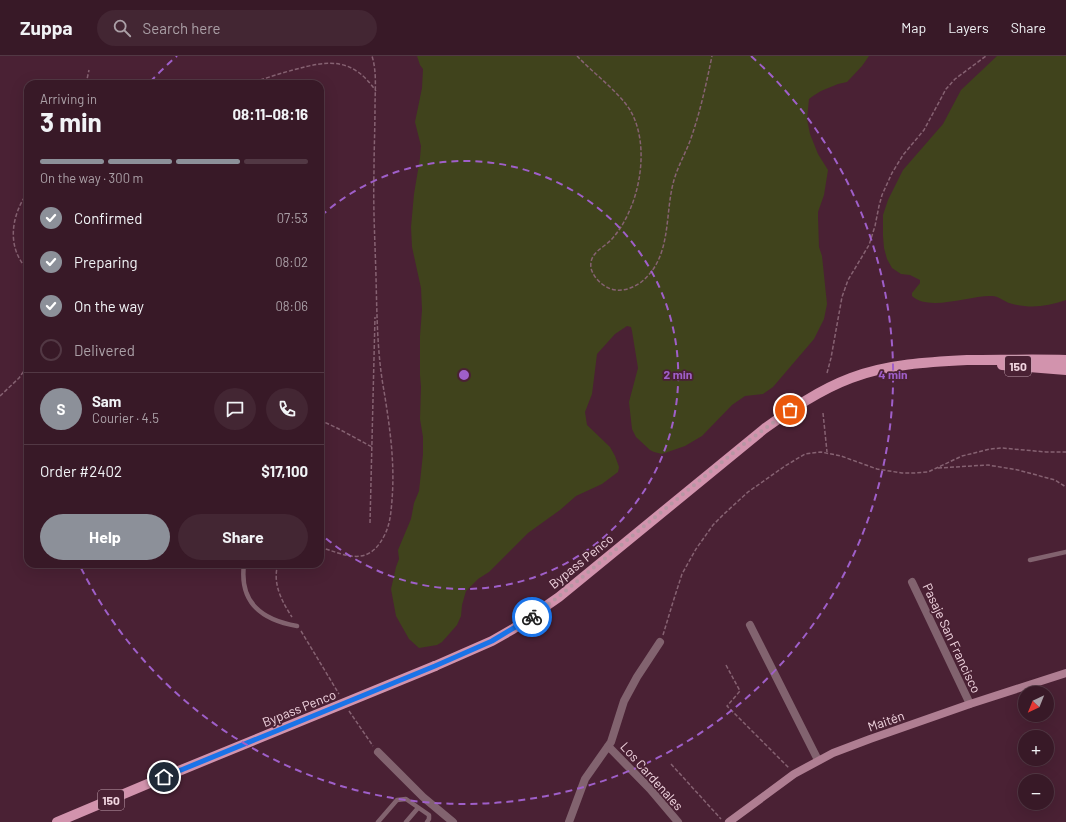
<!DOCTYPE html>
<html lang="en">
<head>
<meta charset="utf-8">
<style>
  :root { --surface:#381927; --page:#432633; --text:#f1f3f6; --muted:#aba0a7; --line:#523844; --accent:#8c9099 }
  body { margin:0; font-family:Barlow,sans-serif; background:var(--page); color:var(--text); height:100vh; display:flex; flex-direction:column; font-size:15px; white-space:nowrap }
  * { box-sizing:border-box; margin:0 }
  p { font-size:13px; color:var(--muted) }
  .icon { flex:none; width:22px; height:22px; fill:none; stroke:currentColor; stroke-width:2; stroke-linecap:round; stroke-linejoin:round }
  .map { position:relative; flex:1; overflow:hidden }
  .side { position:absolute; left:24px; top:24px; width:300px; height:488px; display:flex; flex-direction:column; background:var(--surface); border-radius:12px; box-shadow:0 4px 16px #0002,0 0 0 1px var(--line) }
  .side>* { flex:none }
  .needle { width:26px; rotate:223deg }
  .controls { position:absolute; left:1018px; top:630px; display:grid; gap:8px }
  .controls a { display:grid; place-items:center; width:36px; height:36px; border-radius:50%; background:var(--surface); box-shadow:0 4px 16px #0002,0 0 0 1px var(--line); font-size:20px }
  .pin { position:absolute; display:grid; place-items:center; width:34px; height:34px; color:#fff; margin:-17px; border:2px solid #fff; border-radius:50%; box-shadow:0 1px 4px #0007 }
  .courier { position:absolute; display:grid; place-items:center; width:40px; height:40px; margin:-20px; border:3px solid #1a73e8; border-radius:50%; background:#fff; color:#222; box-shadow:0 1px 5px #0007 }
  .summary em { font-style:normal; font-weight:700 }
  .summary div { display:flex; flex-direction:column-reverse }
  .summary { display:flex; align-items:center; justify-content:space-between; height:68px; padding:0 16px }
  h1 { font-size:26px; font-weight:700; line-height:30px }
  .bar { display:grid; grid-template-columns:repeat(4,1fr); gap:6px 4px; align-content:center; height:48px; padding:0 16px }
  .bar i { height:5px; border-radius:3px; background:var(--line) }
  .bar .current { background:var(--accent) }
  .bar p { grid-column:span 4 }
  .line { display:flex; align-items:center; gap:10px; padding:0 16px; border-top:1px solid var(--line) }
  .line div { flex:1 }
  .round { display:grid; place-items:center; flex:none; width:42px; height:42px; border-radius:21px; background:var(--page) }
  ol { padding:0 16px; list-style:none }
  li { display:flex; align-items:center; gap:12px; height:44px }
  li p { margin-inline-start:auto }
  li .icon { padding:4px; border-radius:50%; background:var(--accent); color:#fff; stroke-width:4 }
  li:last-child { color:var(--muted) }
  li i { width:22px; height:22px; border:2px solid var(--line); border-radius:50% }
  .cta { display:flex; gap:8px; margin-top:auto; padding:8px 16px }
  .cta a { flex:1; height:46px; border-radius:24px; background:var(--accent); color:#fff; font-size:16px; font-weight:700; line-height:46px; text-align:center }
  .cta a+a { background:var(--page); color:var(--text) }
  header { display:flex; align-items:center; gap:24px; box-sizing:border-box; height:56px; padding:0 20px; background:var(--surface); border-bottom:1px solid var(--line) }
  header strong { font-size:19px }
  nav { display:flex; gap:22px; margin-inline-start:auto; font-size:14px }
  .search { width:280px; height:36px; background:var(--page); display:flex; align-items:center; gap:10px; box-sizing:border-box; padding:0 14px; border-radius:22px; color:var(--muted); font-size:15px }
  .map>svg:first-child { display:block }
  .green { fill:#40431c }
  .lines { fill:none; stroke-linecap:round; stroke-linejoin:round }
  .path { stroke:#866272; stroke-width:1.5; stroke-dasharray:4 2; stroke-linecap:butt }
  .lane { stroke:#82636f; stroke-width:4.5 }
  .street { stroke:#82636f; stroke-width:8 }
  .secondary { stroke:#af7e92; stroke-width:8 }
  .primary { stroke:#d293ad; stroke-width:10 }
  .primary-bridge { stroke:#d293ad; stroke-width:10 }
  .done { stroke:#b797a4; stroke-width:4; stroke-dasharray:0 7.2 }
  .route { stroke:#1a73e8; stroke-width:5 }
  .ring { fill:none; stroke:#9f5fc9; stroke-width:2; stroke-dasharray:7 5 }
  .labels { text-anchor:middle; dominant-baseline:central; stroke-width:3.5; stroke-linejoin:round; paint-order:stroke }
  .shield { fill:#4a2134; stroke:#c0a0ad; stroke-width:1 }
  .shield-label { font-size:12px; font-weight:bold; fill:#f2d6e1 }
  .street-label { font-size:13px; fill:#f2d6e1; stroke:#4a2134 }
  .centre { fill:#9f5fc9; stroke:#4a2134; stroke-width:2 }
  .ring-label { font-size:12px; text-anchor:middle; font-weight:bold; fill:#9f5fc9; stroke:#4a2134; stroke-width:3.5; stroke-linejoin:round; paint-order:stroke }
</style>
</head>
<body>
<header>
<strong>Zuppa</strong>
<div class="search"><svg class="icon" aria-label="search" viewBox="0 0 24 24"><circle cx="10" cy="10" r="6"/><path d="M15 15l6 6"/></svg>Search here</div>
<nav><a>Map</a><a>Layers</a><a>Share</a></nav>
</header>
<div class="map">
<svg width="1066" height="766" viewBox="0 0 1066 766">
  <rect width="100%" height="100%" fill="#4a2134"/>
  <path class="green" d="M417 0H869L862 10 847 26 838 28 821 35 813 40 809 43 807 63 810 78 818 98 828 114 824 139 818 156V161L819 191 822 200 827 248 824 263 814 283 773 331 763 338 745 340 732 349 702 380 685 390 662 398 654 396 650 394 636 381 632 373 629 346 638 312 632 275 631 271 627 270 615 278 597 298 592 338 585 356 587 369 610 391 615 400 619 411 618 416 602 428 576 440 560 454 528 477 489 516 478 523 466 535 462 549 461 560 457 569 442 586 437 589 419 592 409 583 396 560 391 533 396 511 399 503 398 494 411 463 414 447 419 435 423 398V381L420 363 421 331 420 319V280L422 254 421 232 412 191 411 171 414 138 420 102 421 90 415 66 422 32 423 13 420 9Z
    M997 0H1066V244C1046 251 1029 253 1009 247 1004 245 998 240 992 240 971 239 929 256 912 240V237L920 227V224L910 219 901 218 892 212 887 203 884 192 883 180V159L888 144 903 114 943 68 961 34Z"/>
  <g class="lines">
    <path class="path" d="M577 0C593 17 618 35 630 54 652 91 639 154 611 184 602 193 589 197 591 212 593 221 602 230 611 233 621 236 631 233 640 227 673 202 664 158 674 124 678 110 685 98 690 85 700 57 706 29 712 0
      M86 28 89 14
      M249 28C263 23 278 18 293 14 329 4 352 1 376 35
      M28 136C11 159 6 192 28 214
      M827 317 831 302 842 241 848 224 869 189 875 170 879 150 882 139 892 117 903 99 924 74 946 33 955 23 986 0
      M0 340 19 322 28 309
      M823 357 827 396
      M320 364 337 372 372 391
      M938 412 988 409 1018 414 1055 424 1066 431
      M370 467 375 261
      M320 491C345 499 367 511 383 482 390 470 391 457 392 444 395 407 390 372 384 335 377 297 377 259 376 221 375 185 373 150 374 115 374 94 375 72 375 51 375 34 377 16 372 0
      M278 508C272 527 282 546 292 561
      M301 575 339 638
      M663 579 673 546 682 518 696 493 713 469 724 458 748 436 785 410 805 398 821 396 841 400 877 413 902 417H915L928 416 962 400 990 393 1002 392 1046 396H1066
      M726 609 740 635 727 650 789 712
      M349 655 373 690
      M671 708 721 763"/>
    <path class="lane" d="M1030 504 1066 496
      M244 508C239 547 262 564 297 570
      M378 766 397 744 406 743 429 759V763L427 766
      M406 766 418 752"/>
    <path class="street" d="M912 526 970 648
      M750 569 818 704
      M608 690 650 733 678 766
      M378 696 423 741 453 766
      M569 766 585 723 611 686 624 645 637 621 660 586"/>
    <path class="secondary" d="M729 766 794 718 833 697 870 683 970 648 1066 617"/>
    <path class="primary" d="M1002 309 1066 314
      M435 610 492 585 513 573 559 541 764 373C792 353 819 334 851 322 888 308 929 306 968 304 1001 304 1033 303 1066 304
      M57 766 164 721"/>
    <path class="primary-bridge" d="M164 721 435 610"/>
  </g>
  <g class="lines">
    <path class="done" d="M532 561 558 541 744 388 790 354"/>
    <path class="route" d="M164 721 435 610 492 585 532 561"/>
  </g>
  <g class="ring">
    <path d="M321 160A214 214 0 1 1 321 478"/>
    <path d="M150 26A429 429 0 0 1 177 0M751 0A429 429 0 1 1 80 510"/>
  </g>
  <g class="labels">
    <g class="shield">
      <rect x="1005" y="300" width="26" height="20" rx="3"/>
      <rect x="98" y="734" width="26" height="20" rx="3"/>
    </g>
    <g class="shield-label">
      <text x="1018" y="310">150</text>
      <text x="111" y="744">150</text>
    </g>
    <g class="street-label">
      <text transform="translate(581 505) rotate(-39)">Bypass Penco</text>
      <text transform="translate(952 582) rotate(65)">Pasaje San Francisco</text>
      <text transform="translate(299 652) rotate(-22)">Bypass Penco</text>
      <text transform="translate(886 665) rotate(-19)">Maitén</text>
      <text transform="translate(652 720) rotate(48)">Los Cardenales</text>
    </g>
  </g>
  <circle cx="464" cy="319" r="6" class="centre"/>
  <g class="ring-label">
    <text x="678" y="323">2 min</text>
    <text x="893" y="323">4 min</text>
  </g>
</svg>
<div class="controls">
<a><svg class="needle" viewBox="-14 -14 28 28"><path d="M0-13l5 13h-10z" fill="#e53935"/><path d="M0 13l5-13h-10z" fill="#aba0a7"/></svg></a>
<a>+</a>
<a>−</a>
</div>
<div class="pin" style="left:790px;top:354px;background:#ea580c"><svg class="icon" aria-label="bag" viewBox="0 0 24 24"><path d="M5 8h14l-1 12H6zM9 8a3 3 0 0 1 6 0"/></svg></div>
<div class="pin" style="left:164px;top:721px;background:#1f2937"><svg class="icon" aria-label="home" viewBox="0 0 24 24"><path d="M3 11l9-7 9 7M6 9v11h12V9"/></svg></div>
<div class="courier" style="left:532px;top:561px"><svg class="icon" aria-label="bike" viewBox="0 0 24 24"><circle cx="6" cy="16" r="4"/><circle cx="18" cy="16" r="4"/><path d="M6 16l4-8h5l3 8M10 8l3 8H6M13 5h3"/></svg></div>
<section class="side">
<div class="summary"><div><h1>3 min</h1><p>Arriving in</p></div><em>08:11–08:16</em></div>
<div class="bar"><i class="current"></i><i class="current"></i><i class="current"></i><i></i><p>On the way · 300 m</p></div>
<ol>
<li><svg class="icon" aria-label="check" viewBox="0 0 24 24"><path d="M5 12l5 5 9-10"/></svg>Confirmed<p>07:53</p></li>
<li><svg class="icon" aria-label="check" viewBox="0 0 24 24"><path d="M5 12l5 5 9-10"/></svg>Preparing<p>08:02</p></li>
<li><svg class="icon" aria-label="check" viewBox="0 0 24 24"><path d="M5 12l5 5 9-10"/></svg>On the way<p>08:06</p></li>
<li><i></i>Delivered</li>
</ol>
<div class="line" style="height:72px"><b class="round" style="background:var(--accent);color:#fff">S</b><div><b>Sam</b><p>Courier · 4.5</p></div><a class="round"><svg class="icon" aria-label="chat" viewBox="0 0 24 24"><path d="M4 5h16v11H9l-5 4z"/></svg></a><a class="round"><svg class="icon" aria-label="phone" viewBox="0 0 24 24"><path d="M5 4h4l2 5-3 2q2 4 5 5l2-3 5 2v4C11 20 4 13 5 4z"/></svg></a></div>
<div class="line" style="height:52px"><div>Order #2402</div><b>$17,100</b></div>
<div class="cta"><a>Help</a><a>Share</a></div>
</section>
</div>
</body>
</html>
